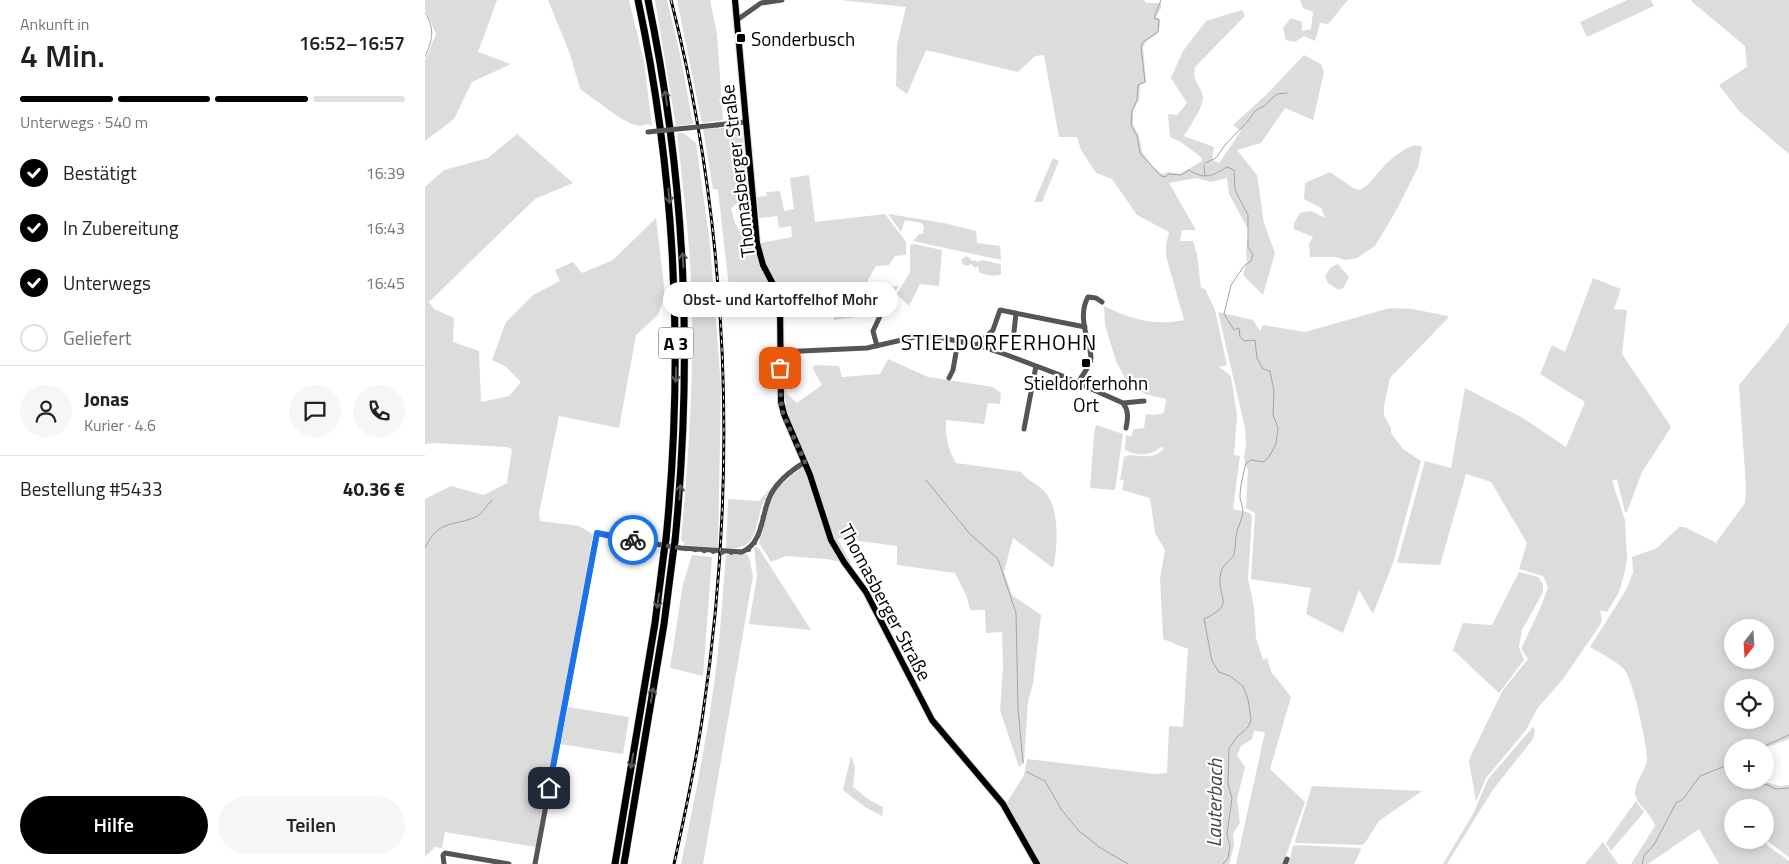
<!DOCTYPE html>
<html lang="de">
<head>
<meta charset="utf-8">
<style>
  :root { --surface:#fff; --page:#f6f6f6; --text:#202124; --muted:#757577; --line:#e0e0e0; --accent:#000 }
  body { margin:0; font-family:"Titillium Web",sans-serif; background:var(--page); color:var(--text); height:100vh; display:flex; flex-direction:column; font-size:19px; white-space:nowrap }
  * { box-sizing:border-box; margin:0 }
  p { font-size:16px; color:var(--muted) }
  .icon { flex:none; width:28px; height:28px; fill:none; stroke:currentColor; stroke-width:2; stroke-linecap:round; stroke-linejoin:round }
  .map { position:relative; flex:1; overflow:hidden }
  .details { display:flex; flex-direction:column; background:var(--surface); width:425px }
  .details>* { flex:none }
  .needle { width:32px; rotate:197deg }
  .fabs { position:absolute; left:1299px; top:619px; display:grid; gap:10px }
  .fabs a { display:grid; place-items:center; width:50px; height:50px; border-radius:50%; background:var(--surface); box-shadow:0 2px 12px #0003; font-size:25px }
  .pin { position:absolute; display:grid; place-items:center; width:42px; height:42px; color:#fff; margin:-21px; border-radius:10px; box-shadow:0 2px 8px #0006 }
  .courier { position:absolute; display:grid; place-items:center; width:50px; height:50px; margin:-25px; border:4px solid #1a73e8; border-radius:50%; background:#fff; color:#222; box-shadow:0 1px 6px #0007 }
  .bubble { position:absolute; height:35px; border-radius:18px; background:var(--surface); box-shadow:0 2px 12px #0003; font-size:16px; font-weight:600; line-height:35px; text-align:center }
  .head em { font-style:normal; font-weight:600 }
  .head div { display:flex; flex-direction:column-reverse }
  .head { display:flex; align-items:center; justify-content:space-between; height:85px; padding:0 20px }
  h1 { font-size:32px; font-weight:600; line-height:38px }
  .bar { display:grid; grid-template-columns:repeat(4,1fr); gap:8px 5px; align-content:center; height:60px; padding:0 20px }
  .bar i { height:6px; border-radius:4px; background:var(--line) }
  .bar .current { background:var(--accent) }
  .bar p { grid-column:span 4 }
  .line { display:flex; align-items:center; gap:12px; padding:0 20px; border-top:1px solid var(--line) }
  .line div { flex:1 }
  .round { display:grid; place-items:center; flex:none; width:52px; height:52px; border-radius:26px; background:var(--page) }
  ol { padding:0 20px; list-style:none }
  li { display:flex; align-items:center; gap:15px; height:55px }
  li p { margin-inline-start:auto }
  li .icon { padding:5px; border-radius:50%; background:var(--accent); color:#fff; stroke-width:4 }
  li:last-child { color:var(--muted) }
  li i { width:28px; height:28px; border:2px solid var(--line); border-radius:50% }
  .primary-button { display:flex; gap:10px; margin-top:auto; padding:10px 20px }
  .primary-button a { flex:1; height:58px; border-radius:30px; background:var(--accent); color:#fff; font-size:20px; font-weight:600; line-height:58px; text-align:center }
  .primary-button a+a { background:var(--page); color:var(--text) }
  main { display:flex; flex:1; min-height:0 }
  .map>svg:first-child { display:block }
  .green { fill:#dcdcdc; fill-rule:evenodd }
  .lines { fill:none; stroke-linecap:round; stroke-linejoin:round }
  .stream { stroke:#a3a3a3; stroke-width:1 }
  .major-casing { stroke:#dbdbdb; stroke-width:8 }
  .highway-casing { stroke:#dbdbdb; stroke-width:8 }
  .minor { stroke:#555; stroke-width:5 }
  .major { stroke:#000; stroke-width:6 }
  .highway { stroke:#000; stroke-width:7 }
  .rail-casing { stroke:#000; stroke-width:3 }
  .rail { stroke:#fff; stroke-width:1; stroke-dasharray:4; stroke-linecap:butt }
  .highway-bridge-casing { stroke:#dbdbdb; stroke-width:8; stroke-linecap:butt }
  .minor-bridge { stroke:#555; stroke-width:5 }
  .highway-bridge { stroke:#000; stroke-width:7 }
  .oneway { stroke:#595959 }
  .done { stroke:#595959; stroke-width:5; stroke-dasharray:0 9 }
  .route { stroke:#1a73e8; stroke-width:6 }
  .poi-dot { fill:#000; stroke:#fff; stroke-width:2 }
  .labels { text-anchor:middle; dominant-baseline:central; stroke-width:4.5; stroke-linejoin:round; paint-order:stroke }
  .shield { fill:#fff; stroke:#4c4c4c; stroke-width:1 }
  .shield-label { font-size:18px; font-weight:bold; fill:#000 }
  .poi-label { font-size:19px; fill:#000; stroke:#fff; text-anchor:start }
  .street-label { font-size:19px; fill:#000; stroke:#fff }
  .water-label { font-size:20px; font-style:italic; fill:#444; stroke:#fff }
  .quarter-label { font-size:21px; letter-spacing:1px; fill:#000; stroke:#fff }
</style>
</head>
<body>
<main>
<section class="details">
<div class="head"><div><h1>4 Min.</h1><p>Ankunft in</p></div><em>16:52–16:57</em></div>
<div class="bar"><i class="current"></i><i class="current"></i><i class="current"></i><i></i><p>Unterwegs · 540 m</p></div>
<ol>
<li><svg class="icon" aria-label="check" viewBox="0 0 24 24"><path d="M5 12l5 5 9-10"/></svg>Bestätigt<p>16:39</p></li>
<li><svg class="icon" aria-label="check" viewBox="0 0 24 24"><path d="M5 12l5 5 9-10"/></svg>In Zubereitung<p>16:43</p></li>
<li><svg class="icon" aria-label="check" viewBox="0 0 24 24"><path d="M5 12l5 5 9-10"/></svg>Unterwegs<p>16:45</p></li>
<li><i></i>Geliefert</li>
</ol>
<div class="line" style="height:90px"><a class="round"><svg class="icon" aria-label="person" viewBox="0 0 24 24"><circle cx="12" cy="8" r="4"/><path d="M4 21q1-7 8-7t8 7"/></svg></a><div><b>Jonas</b><p>Kurier · 4.6</p></div><a class="round"><svg class="icon" aria-label="chat" viewBox="0 0 24 24"><path d="M4 5h16v11H9l-5 4z"/></svg></a><a class="round"><svg class="icon" aria-label="phone" viewBox="0 0 24 24"><path d="M5 4h4l2 5-3 2q2 4 5 5l2-3 5 2v4C11 20 4 13 5 4z"/></svg></a></div>
<div class="line" style="height:65px"><div>Bestellung #5433</div><b>40.36 €</b></div>
<div class="primary-button"><a>Hilfe</a><a>Teilen</a></div>
</section>
<div class="map">
<svg width="1364" height="864" viewBox="0 0 1364 864">
  <rect width="100%" height="100%" fill="#fff"/>
  <path class="green" d="M0 0H72L53 52 86 64 47 82 29 119 0 141V61L11 34 0 9Z
    M123 0H204L219 62 227 126 223 124 215 126 207 124 195 118 155 89 145 54Z
    M230 0H242L255 54 268 124 251 126Z
    M252 0H285L292 34 298 120 277 123Z
    M415 0H719L721 3H736V8L731 17 735 19C735 41 725 33 718 47L721 82 715 85 714 100 708 111V125L714 136 717 152 728 167 737 174 744 172 755 174 777 161V158L756 142 745 137 743 114 752 115 762 103 746 78 758 51 781 21 817 10 820 16 770 67C767 84 776 84 778 97 779 107 764 127 759 136L789 147 787 160 794 163 816 131 808 125 842 94 879 55 896 64 899 72 888 120 860 108 836 143 812 150 832 175 839 223 850 253 838 295 818 275 822 262 821 251 824 231 804 194 802 178 786 182 771 178 744 183 771 230H757L755 241H768L772 254 776 288 780 289 790 310 802 365 794 367 806 376 812 416 809 455 815 456 808 509 825 513 827 517 823 579 829 607 831 638 838 660 842 658 847 674 849 675 866 697 845 769 880 802 858 864H811L840 732 829 731 827 739 816 746 812 755 820 767 812 799 815 823 808 834 809 846 804 864H615L581 804 599 775 602 759 730 774 742 773 744 726 758 727 763 649 738 639 735 578 740 550 730 533 725 498 697 490 699 480H695L699 457C713 451 725 464 739 448L736 447C727 456 709 457 700 449L701 435 706 437 709 429 719 428 721 414 730 415 739 413 741 399 720 394 702 381 691 361 680 325 679 306C706 319 728 326 759 320L741 256V245L744 232 712 215 687 179 671 173 656 150 652 137H634L619 55 610 56 593 72 501 50 482 94 471 86 472 45 481 7Z
    M875 0H923L903 24 895 23 890 41 879 36 870 42 861 40 858 28 866 18 877 22V31L886 29 888 12 878 8Z
    M1202 0H1226L1229 6 1162 37 1155 22Z
    M1267 0H1364V154L1314 111 1294 85 1322 67 1320 46 1266 1Z
    M297 128H317L323 195 306 208 310 223 331 254 334 265 351 300 304 288 293 190 288 189 278 129Z
    M252 133H259L271 143 285 244 296 387 293 548 259 545V542L256 540C263 466 268 393 267 319 267 257 259 195 252 133Z
    M92 134 148 183 110 199 4 302 9 309 29 318 28 342 54 351 56 402 84 396 96 382 80 366 67 360 81 322 108 295 135 281 130 270 148 262 157 273 188 260 231 218 240 295 233 315 211 335 194 428 134 416 114 513 115 521 154 526 168 534 111 847 20 832 17 848 10 847 0 857V499L26 486 59 495 82 483 87 449 81 447 11 443 0 444V187L19 170 63 158Z
    M990 145 997 147 993 167 972 209 950 246 932 258 920 260 911 257H885L884 244 888 237 869 229V223L875 213 886 211 900 218 896 208 879 199 880 183 905 172 928 188 935 190C946 184 952 173 960 165 969 156 978 149 990 145Z
    M628 158 634 161 617 202H609Z
    M384 175 390 222 460 214 481 242V255L470 256 464 265 451 266 443 280 444 288 474 286 454 314 409 320 408 310 359 313 354 288 342 266 335 243 367 237 366 226 354 228 352 216 334 218 332 197 342 196 341 192 355 191 359 211 369 209 365 178Z
    M463 214 519 223 551 231 552 243 575 246 576 260 488 241 494 234H498L499 227 497 223 480 220 476 232Z
    M489 244 517 250 514 286 495 284 484 306 472 294 485 272V245Z
    M541 256 545 258 546 261 550 260 553 262 557 260 575 264 576 266V274C571 277 559 275 554 272L553 266 550 268 546 264 542 266 538 265 536 260Z
    M913 264 924 277 919 287 914 290 903 283 900 276 906 267Z
    M1168 278 1196 289 1189 309 1202 310 1197 354 1245 425V429L1217 472 1202 512H1200L1192 479 1187 481 1200 520 1202 559 1200 571 1194 592 1182 612 1175 610 1177 619 1175 625 1138 679 1112 709 1101 730 1061 778 1051 802 1044 761 1046 755 1078 690 1103 659 1097 650V647L1117 604 1123 587 1118 576 1094 569 1102 543 1066 482 1041 474 1015 565 976 563 972 562 973 560 1000 461 1026 468 1040 388 1098 418 1141 447 1160 402 1115 374 1127 345 1140 352Z
    M965 308 987 309 1023 316V318L965 378 959 406V415L966 428V433L978 449 996 461 968 563 948 614 934 590 918 633 881 614 886 588 826 579 830 513 821 508 823 470 819 458 821 444 820 428 793 312 828 320 835 331 838 325 880 332Z
    M1364 322V739L1340 748H1308V780H1333L1355 786 1364 785V857L1342 841V845L1364 861V864H1294L1274 829 1223 864H1206L1230 826C1227 813 1211 805 1210 793 1210 781 1220 772 1222 760 1223 747 1207 675 1198 668 1188 659 1175 653 1165 647L1201 590 1208 573 1207 557 1232 548 1254 527H1259L1292 543V541L1320 503 1321 487 1314 385 1353 338ZM1308 628H1340V660H1308ZM1308 688H1340V720H1308ZM1308 808H1340V840H1308Z
    M463 359 503 377 568 387 576 393 575 404 563 403 559 424 521 420C520 435 523 450 531 463L596 472C603 481 613 484 620 492 635 509 633 547 628 568L588 538 579 572 587 595 616 615 608 684 603 701 599 762 594 767 575 710 578 667 577 632 561 633 560 610H545L542 597 530 573 472 565V546L412 538 426 563 424 565 411 545 361 414 360 387 362 394 372 403 397 385 388 369 389 365 414 366 417 377 455 374Z
    M671 425 698 434 690 490 665 488 669 434Z
    M376 468H380L417 562 401 559 361 556 346 562 334 543 346 499 353 487Z
    M346 487C342 494 338 502 336 509 329 533 331 549 301 549L303 499 334 501Z
    M329 547H331L335 550 386 630 324 624 332 576Z
    M321 554 324 557 328 576 278 864H256C268 807 280 749 288 691 295 646 297 600 301 555Z
    M267 555 287 557 278 676 245 668 258 584Z
    M1094 572 1113 577 1118 584V592L1097 630 1094 647 1099 660 1074 693 1028 650 1038 623 1067 625Z
    M143 707 204 717 198 754 135 744Z
    M1108 727 1110 730 1108 739 1067 791 1022 864H1018L1048 814 1063 779Z
    M426 756 430 767 428 787 443 799 458 807 457 816 440 807 418 790Z
    M887 786H888L997 791 954 821 940 843 937 845 871 843 870 841Z
    M1211 801 1219 812 1186 851 1181 843Z
    M1178 842 1193 864H1160Z
    M870 845 935 848 936 850 929 864H861L865 858 868 846Z"/>
  <g class="lines">
    <path class="stream" d="M736 0 729 18 734 20 733 32 718 42 716 47 720 82 713 85 712 100 707 111 706 125 712 136 715 153 736 176 740 177 744 174 756 175 764 170C779 180 788 176 802 167L809 170 810 190 823 215V247L828 255 826 261 819 266 806 285 799 314 809 330 814 328 815 337 819 341 830 340 832 358 838 369 845 371 849 391 848 415 853 428 851 444 844 457 838 462 826 460 821 463C818 475 815 486 815 498 816 503 818 507 818 512 817 519 814 525 812 531 810 538 811 546 809 554 807 561 798 563 796 572 790 599 813 603 779 619L787 661 794 672 805 676 818 686 823 699 826 720 823 727 812 737 804 748 803 784 807 798 802 834 805 847 803 858 798 864
      M0 12C10 30 8 38 0 57
      M780 163 791 158 800 145 823 121 830 111 839 106 852 94 862 93
      M779 165 780 175
      M501 480 545 534 573 559 591 613 593 708 598 763
      M0 548C14 519 26 527 51 517 57 514 62 505 67 500
      M1335 748 1364 735
      M602 772 620 781 636 809 653 830 674 847 703 864
      M1328 780 1330 782 1343 785 1350 789 1364 788
      M1217 864 1219 856 1230 843 1251 803 1258 799 1275 776 1308 763"/>
    <defs>
      <path id="major" d="M310 0 332 243 338 265 350 288 355 303 356 402 359 414 385 475 406 540 419 562 441 592 507 720 578 804 612 864"/>
      <path id="highway" d="M213 0C251 178 259 358 241 539
        M223 0C261 181 268 357 250 541
        M190 864 230 623 239 552
        M199 864 239 624 248 554"/>
    </defs>
    <use href="#major" class="major-casing"/>
    <use href="#highway" class="highway-casing"/>
    <path class="minor" d="M312 20 336 3 357 0
      M292 125 320 122
      M589 332 591 313
      M552 345 568 330 575 310 660 327
      M452 346 448 331 457 312
      M355 352 442 348 494 336 517 338 552 345 582 355 635 375 698 403C704 411 703 418 701 428
      M524 378 528 370 533 341
      M653 383C657 375 665 367 666 358 666 353 664 348 663 343 659 327 655 311 663 297L671 298 677 302
      M698 403 719 401
      M599 429 611 366
      M19 864 18 855 20 853 84 864
      M110 864 172 533 193 538 256 548 317 552C339 543 336 513 346 494 353 481 367 470 380 462
      M860 864 862 859"/>
    <use href="#major" class="major"/>
    <use href="#highway" class="highway"/>
    <defs>
      <path id="rail" d="M246 0C305 232 313 477 278 713 271 764 260 814 249 864"/>
    </defs>
    <use href="#rail" class="rail-casing"/>
    <use href="#rail" class="rail"/>
    <defs>
      <path id="highway-bridge" d="M239 552 241 539
        M248 554 250 541"/>
    </defs>
    <use href="#highway-bridge" class="highway-bridge-casing"/>
    <path class="minor-bridge" d="M223 132 292 125"/>
    <use href="#highway-bridge" class="highway-bridge"/>
  </g>
  <defs><path id="oneway-shaft" d="M-6 0H5M1.5-3L5.5 0L1.5 3" fill="none" stroke-width="1.6" stroke-linecap="round" stroke-linejoin="round" transform="scale(1.25)"/></defs>
  <g class="oneway">
    <use href="#oneway-shaft" transform="translate(241 98) rotate(-99)"/>
    <use href="#oneway-shaft" transform="translate(244 196) rotate(85)"/>
    <use href="#oneway-shaft" transform="translate(258 260) rotate(-93)"/>
    <use href="#oneway-shaft" transform="translate(251 375) rotate(91)"/>
    <use href="#oneway-shaft" transform="translate(255 492) rotate(-86)"/>
    <use href="#oneway-shaft" transform="translate(233 601) rotate(98)"/>
    <use href="#oneway-shaft" transform="translate(227 695) rotate(-81)"/>
    <use href="#oneway-shaft" transform="translate(207 761) rotate(99)"/>
  </g>
  <g class="lines">
    <path class="done" d="M208 540C228 544 309 558 323 550 337 541 337 508 346 494 353 481 367 470 380 462L358 414 356 402 355 368"/>
    <path class="route" d="M124 788 172 533 208 540"/>
  </g>
  <g class="poi-dot">
    <rect x="311" y="33" width="10" height="10" rx="2.5"/>
    <rect x="656" y="358" width="10" height="10" rx="2.5"/>
  </g>
  <g class="labels">
    <rect class="shield" x="233.5" y="327.5" width="35" height="31" rx="4"/>
    <g class="shield-label">
      <text x="251" y="343">A 3</text>
    </g>
    <g class="poi-label">
      <text x="326" y="38">Sonderbusch</text>
      <text x="661" y="382" text-anchor="middle">Stieldorferhohn<tspan x="661" dy="22">Ort</tspan></text>
    </g>
    <g class="street-label">
      <text transform="translate(312 171) rotate(-97)">Thomasberger Straße</text>
      <text transform="translate(461 602) rotate(62)">Thomasberger Straße</text>
    </g>
    <g class="water-label">
      <text transform="translate(789 803) rotate(-89)">Lauterbach</text>
    </g>
    <g class="quarter-label">
      <text x="574" y="342">STIELDORFERHOHN</text>
    </g>
  </g>
</svg>
<div class="fabs">
<a><svg class="needle" viewBox="-14 -14 28 28"><path d="M0-13l5 13h-10z" fill="#e53935"/><path d="M0 13l5-13h-10z" fill="#757577"/></svg></a>
<a><svg class="icon" aria-label="locate" viewBox="0 0 24 24"><circle cx="12" cy="12" r="6"/><path d="M12 2v4M12 18v4M2 12h4M18 12h4"/></svg></a>
<a>+</a>
<a>−</a>
</div>
<div class="pin" style="left:355px;top:368px;background:#ea580c"><svg class="icon" aria-label="bag" viewBox="0 0 24 24"><path d="M5 8h14l-1 12H6zM9 8a3 3 0 0 1 6 0"/></svg></div>
<div class="pin" style="left:124px;top:788px;background:#1f2937"><svg class="icon" aria-label="home" viewBox="0 0 24 24"><path d="M3 11l9-7 9 7M6 9v11h12V9"/></svg></div>
<div class="courier" style="left:208px;top:540px"><svg class="icon" aria-label="bike" viewBox="0 0 24 24"><circle cx="6" cy="16" r="4"/><circle cx="18" cy="16" r="4"/><path d="M6 16l4-8h5l3 8M10 8l3 8H6M13 5h3"/></svg></div>
<div class="bubble" style="left:238px;top:282px;width:235px">Obst- und Kartoffelhof Mohr</div>
</div>
</main>
</body>
</html>
